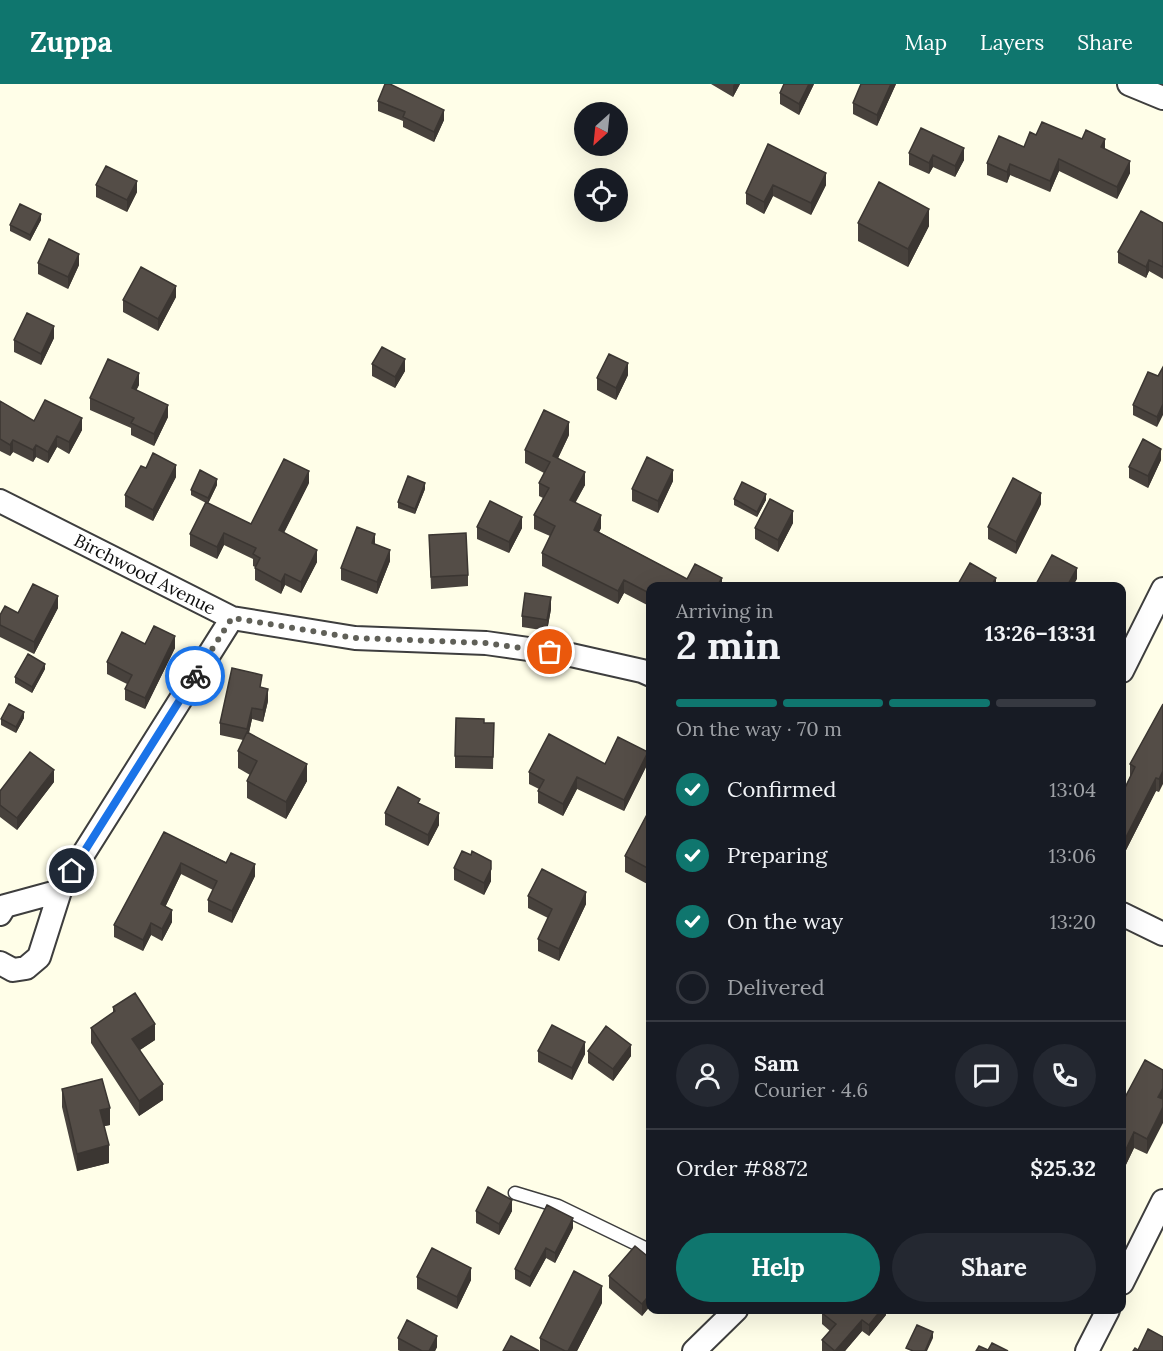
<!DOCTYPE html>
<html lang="en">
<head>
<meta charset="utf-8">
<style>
  :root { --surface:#171b24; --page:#242831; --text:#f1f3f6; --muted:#9ea1a6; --line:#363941; --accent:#0f766e }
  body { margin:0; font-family:Lora,serif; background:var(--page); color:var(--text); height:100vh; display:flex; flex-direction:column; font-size:22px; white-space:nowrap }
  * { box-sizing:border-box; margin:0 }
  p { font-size:20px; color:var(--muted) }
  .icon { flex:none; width:33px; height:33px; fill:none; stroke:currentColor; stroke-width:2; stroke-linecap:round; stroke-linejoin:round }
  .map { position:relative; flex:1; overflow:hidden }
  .sheet { position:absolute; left:646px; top:498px; width:480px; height:732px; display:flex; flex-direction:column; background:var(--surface); border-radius:12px; box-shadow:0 6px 24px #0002 }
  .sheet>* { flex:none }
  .needle { width:39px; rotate:207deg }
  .fabs { position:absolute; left:574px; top:18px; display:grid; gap:12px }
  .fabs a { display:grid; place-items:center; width:54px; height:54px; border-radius:50%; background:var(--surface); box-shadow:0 6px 24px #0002; font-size:30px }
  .pin { position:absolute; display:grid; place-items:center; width:51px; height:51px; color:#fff; margin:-26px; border:3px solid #fff; border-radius:50%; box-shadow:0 2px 6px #0007 }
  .courier { position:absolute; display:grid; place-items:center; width:60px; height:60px; margin:-30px; border:4px solid #1a73e8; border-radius:50%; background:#fff; color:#222; box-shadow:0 2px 8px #0007 }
  .overview em { font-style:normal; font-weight:700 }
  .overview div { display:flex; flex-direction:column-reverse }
  .overview { display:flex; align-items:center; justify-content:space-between; height:102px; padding:0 30px }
  h1 { font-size:39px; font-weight:700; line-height:45px }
  .bar { display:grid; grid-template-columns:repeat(4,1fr); gap:9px 6px; align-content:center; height:72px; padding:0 30px }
  .bar i { height:8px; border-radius:4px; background:var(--line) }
  .bar .on { background:var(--accent) }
  .bar p { grid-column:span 4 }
  .line { display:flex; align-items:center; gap:15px; padding:0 30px; border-top:2px solid var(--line) }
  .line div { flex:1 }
  .round { display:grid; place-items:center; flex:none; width:63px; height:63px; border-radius:32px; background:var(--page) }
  ol { padding:0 30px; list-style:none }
  li { display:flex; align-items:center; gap:18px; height:66px }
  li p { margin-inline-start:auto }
  li .icon { padding:6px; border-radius:50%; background:var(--accent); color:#fff; stroke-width:4 }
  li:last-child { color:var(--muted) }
  li i { width:33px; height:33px; border:3px solid var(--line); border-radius:50% }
  .primary-button { display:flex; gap:12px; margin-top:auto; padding:12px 30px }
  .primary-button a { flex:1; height:69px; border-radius:36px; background:var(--accent); color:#fff; font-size:24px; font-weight:700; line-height:69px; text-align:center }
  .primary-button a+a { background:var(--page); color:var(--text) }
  header { display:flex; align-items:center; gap:36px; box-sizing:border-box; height:84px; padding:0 30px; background:var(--accent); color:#fff }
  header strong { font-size:28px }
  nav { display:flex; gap:33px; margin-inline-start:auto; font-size:21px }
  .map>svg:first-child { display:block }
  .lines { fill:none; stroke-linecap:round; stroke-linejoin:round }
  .service-casing { stroke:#3e3e3e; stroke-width:15 }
  .minor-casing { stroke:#3e3e3e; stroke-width:26 }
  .service { stroke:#fff; stroke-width:12 }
  .minor { stroke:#fff; stroke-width:22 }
  .wall { fill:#48423d }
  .shaded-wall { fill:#3b3632 }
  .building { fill:#544d47; stroke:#3b3632; stroke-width:1.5 }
  .done { stroke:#606058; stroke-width:6; stroke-dasharray:0 10.8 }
  .route { stroke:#1a73e8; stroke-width:8 }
  .labels { text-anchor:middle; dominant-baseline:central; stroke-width:6; stroke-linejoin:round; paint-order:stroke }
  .street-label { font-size:18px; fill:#0b0b0b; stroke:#fff }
</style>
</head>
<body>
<header>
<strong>Zuppa</strong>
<nav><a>Map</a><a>Layers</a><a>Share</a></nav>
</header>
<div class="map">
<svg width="1163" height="1267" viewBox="0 0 1163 1267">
  <rect width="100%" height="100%" fill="#fffee8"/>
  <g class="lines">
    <defs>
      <path id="service" d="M515 1109 558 1122 651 1167"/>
      <path id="minor" d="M1129 0 1163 14
        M0 417 232 534 355 554 486 559 571 571 642 587 651 591
        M1122 587 1163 505
        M0 830 5 822 60 807
        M1122 830 1163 850
        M0 879 13 886 26 884 39 873 60 807 232 534
        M1122 1199 1163 1117
        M694 1267 736 1226
        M1087 1267 1108 1226"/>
    </defs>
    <use href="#service" class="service-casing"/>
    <use href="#minor" class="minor-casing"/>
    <use href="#service" class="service"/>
    <use href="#minor" class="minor"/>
  </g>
  <path class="wall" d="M711 0H740L733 13Z
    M814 0 799 31 780 20V9Z
    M861 0H896L877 42 853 30V19Z
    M378 17 444 36 434 58 403 43V37L378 27Z
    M1036 51 1082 55 1105 65 1130 89 1117 115 1059 87 1050 108 1010 91 1007 99 987 91V79L1024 63Z
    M768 60 826 101 811 131 773 112 764 130 746 120V109Z
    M964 64V76L955 93 933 83 929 90 909 81V69Z
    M96 101 137 108 127 128 96 113Z
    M41 136 30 157 10 147V141Z
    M858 139 929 142 908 183 858 157Z
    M1163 139V195L1149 187 1146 194 1118 179V168Z
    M38 179 79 181 68 205 38 190Z
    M176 213 158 247 123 228V216Z
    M54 254 41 281 14 268V256Z
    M372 280 405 287 395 304 372 292Z
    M628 291 616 316 597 306V294Z
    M1158 292 1157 343 1133 331V321Z
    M139 301 136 306 168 333 154 362 131 351V344L90 326V314Z
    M0 317 34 337 82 346 69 370 57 363 48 379 36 373 33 378 13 368 10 372 0 367Z
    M569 351 558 374 585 401 575 418 601 444 599 448 687 495 722 502H651V523L624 509 618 520 542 482V469L550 452 534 445V431L543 414 539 412V399L544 389 525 379V366Z
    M1161 376 1148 404 1129 394V383Z
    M146 384 176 393 153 437 125 423V411Z
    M673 397 658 429 632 417V405Z
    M309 399 284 449 317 478 301 509 285 501 281 510 255 496V483L253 482V475L224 461 217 475 190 462V450L206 419 191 411V406L217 401 208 419 251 440Z
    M425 405 415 430 398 424V418Z
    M734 415 766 416 757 433 734 421Z
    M1041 420 1016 470 988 455V443Z
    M793 439 778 468 755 455V444Z
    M477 443 522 444 509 469 477 455Z
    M429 451 468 491V502L431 505Z
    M375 460 390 477 377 510 341 496V484Z
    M58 524 34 570 0 553V531Z
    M551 525 547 547 522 543V532Z
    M145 560 175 564 145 625 125 616V605L127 600 107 590V578Z
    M45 585 32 609 15 599V593Z
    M268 617 263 638 252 635 249 649 307 697 286 735 247 714V697L250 691 238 684V667L243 656 220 651V639Z
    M1163 620 1159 708 1156 707 1122 774V710L1130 693V680Z
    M24 634 16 649 1 641V635Z
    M484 639H494L493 685 455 684V672Z
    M648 679 624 727 577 705 563 732 538 719V707L539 705 529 700V688L605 680Z
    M54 698 17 746 0 733V707Z
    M651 723V802L625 788V772Z
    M385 729 439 741 428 762 385 741Z
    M164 748 255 792 232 839 208 828V816L213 806 181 790 165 823 172 838 162 857 151 851 143 867 114 853V841Z
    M471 771 491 777V797L484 811 454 796V784Z
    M528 812 586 820 559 877 538 867V855L548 834 528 824Z
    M113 923 155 956 140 966 163 1016 139 1032 91 959V944L113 929Z
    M538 967 585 970 572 996 538 978Z
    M588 967 631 972 613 997 588 979Z
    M1163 986 1147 1070 1134 1064 1122 1089V1019Z
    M62 1005 110 1041 104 1042 109 1079 77 1087 62 1023Z
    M476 1127H512L499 1151 476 1139Z
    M573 1144 555 1179 546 1174 530 1203 515 1195V1185Z
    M651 1175V1221L642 1232 609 1204V1192Z
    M417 1193 471 1196 457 1225 417 1205Z
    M602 1219 577 1267H540V1254Z
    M886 1226V1231L869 1252 862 1247 845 1267H822V1256L830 1247 822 1240V1229Z
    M398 1254 437 1263 435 1267H400L398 1266Z"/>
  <path class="shaded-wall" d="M734 0H740L733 13V2Z
    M809 0H814L799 31V20Z
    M891 0H896L877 42V31Z
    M444 26V36L434 58V48Z
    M1105 55V67L1101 63Z
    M964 64V76L955 93V82Z
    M933 71V83L929 90V79Z
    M1059 75V87L1050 108V97Z
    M1130 77V89L1117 115V103Z
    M1010 80V91L1007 99V88Z
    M826 89V101L811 131V119Z
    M137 97V108L127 128V116Z
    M773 101V112L764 130V118Z
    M929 125V142L908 183V165Z
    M41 130V136L30 157V151Z
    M79 170V181L68 205V193Z
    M1149 176V187L1146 194V183Z
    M176 202V213L158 247V235Z
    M54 242V254L41 281V270Z
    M405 275V287L395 304V293Z
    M628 279V291L616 316V304Z
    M139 289V301L132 315V304Z
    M1163 320V331L1157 343V333Z
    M168 321V333L154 362V350Z
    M82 334V346L69 370V358Z
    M569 338V351L553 385V372Z
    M57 352V363L48 379V368Z
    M13 356V368L10 372V361Z
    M36 361V373L33 378V366Z
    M1161 365V376L1148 404V392Z
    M176 381V393L153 437V426Z
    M673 386V397L658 429V417Z
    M309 387V399L279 458V446Z
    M585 388V401L570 429V416Z
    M217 395V401L208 420V414Z
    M425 399V405L415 430V425Z
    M1041 409V420L1016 470V458Z
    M766 410V416L757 433V428Z
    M793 427V439L778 468V456Z
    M601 431V444L594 459V446Z
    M522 433V444L509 469V458Z
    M224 449V461L217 475V463Z
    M375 450V462L372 459Z
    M317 466V478L301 509V498Z
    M390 466V477L377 510V498Z
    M1077 484V495L1073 502H1067Z
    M285 490V501L281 510V498Z
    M722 494V502H717Z
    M996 494V502H991Z
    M624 496V509L618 520V507Z
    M58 512V524L34 570V558Z
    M551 513V525L547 547V536Z
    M175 552V564L145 625V614Z
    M45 580V585L32 609V603Z
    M268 605V617L263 638V626Z
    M252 624V635L247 657V645Z
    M24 628V634L16 649V643Z
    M648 668V679L624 727V716Z
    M307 680V697L286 735V718Z
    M54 686V698L17 746V734Z
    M1163 687V700L1159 708V695Z
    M577 693V705L563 732V720Z
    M1156 694V707L1122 774V761Z
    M439 729V741L428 762V751Z
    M181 779V790L161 832V820Z
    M255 780V792L232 839V827Z
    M491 785V797L484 811V799Z
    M586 808V820L559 877V865Z
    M172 826V838L162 857V845Z
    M151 839V851L143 867V856Z
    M155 940V956L132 971V955Z
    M585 958V970L572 996V984Z
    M631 961V972L613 997V985Z
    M163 1000V1016L139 1032V1017Z
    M1163 1004V1019L1158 1013Z
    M1163 1023V1039L1147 1070V1055Z
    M110 1024V1041L100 1043V1026Z
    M1134 1048V1064L1122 1089V1074Z
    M109 1061V1079L77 1087V1070Z
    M512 1116V1127L499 1151V1140Z
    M573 1134V1144L555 1179V1169Z
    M546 1164V1174L530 1203V1193Z
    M471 1184V1196L457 1225V1213Z
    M602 1202V1219L577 1267H568Z
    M651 1209V1221L642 1232V1220Z
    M881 1226H886V1231L869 1252V1241Z
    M862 1236V1247L845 1267H835Z
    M933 1248V1254L927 1267H925Z
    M437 1252V1263L435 1267H429Z"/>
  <path class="building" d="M385 0H390L444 26 434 48 403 33 405 28 378 17Z
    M784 0H809L799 20 780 9Z
    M861 0H891L877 31 853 19Z
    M1042 38 1082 55 1086 46 1105 55 1101 63 1130 77 1117 103 1059 75 1050 97 1010 80 1007 88 987 79 999 52 1024 63 1030 48 1036 51Z
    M921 44 964 64 955 82 933 71 929 79 909 69Z
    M768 60 826 89 811 119 773 101 764 118 746 109Z
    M106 82 137 97 127 116 96 101Z
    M879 98 929 125 908 165 858 139Z
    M20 120 41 130 30 151 10 141Z
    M1141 127 1163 139V183L1149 176 1146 183 1118 168Z
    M49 155 79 170 68 193 38 179Z
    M141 183 176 202 158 235 123 216Z
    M27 229 54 242 41 270 14 256Z
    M382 263 405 275 395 293 372 280Z
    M609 270 628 279 616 304 597 294Z
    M108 275 139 289 132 304 168 321 154 350 131 339 134 334 90 314Z
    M1163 283V320L1157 333 1133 321 1148 288 1158 292Z
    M45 316 82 334 69 358 57 352 48 368 36 361 33 366 13 356 10 361 0 355V317L34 337Z
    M544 326 569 338 553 372 585 388 570 416 601 431 594 446 687 495 695 480 722 494 717 502H651V510L624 496 618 507 542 469 555 442 534 431 549 404 539 399 550 378 525 366Z
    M1143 355 1161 365 1148 392 1129 383Z
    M153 369 176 381 153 426 125 411 141 382 146 384Z
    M647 373 673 386 658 417 632 405Z
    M284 375 309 387 279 446 317 466 301 498 285 490 281 498 255 484 260 474 253 470 256 464 224 449 217 463 190 450 206 418 251 440Z
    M200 386 217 395 208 414 191 406Z
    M408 392 425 399 415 425 398 418Z
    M1013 394 1041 409 1016 458 988 443Z
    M742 398 766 410 757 428 734 415Z
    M770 415 793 427 778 456 755 444Z
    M490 417 522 433 509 458 477 443Z
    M357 443 375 450 372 459 390 466 377 498 341 484Z
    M466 449 468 491 431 493 429 451Z
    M1052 471 1077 484 1067 502H1035Z
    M970 479 996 494 991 502H957Z
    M33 500 58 512 34 558 0 541V531L5 522 18 529Z
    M525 509 551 513 547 536 522 532Z
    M154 542 175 552 145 614 125 605 132 591 107 578 122 548 145 560Z
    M28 570 45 580 32 603 15 593Z
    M232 584 262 591 260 603 268 605 263 626 252 624 247 645 220 639Z
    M9 620 24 628 16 643 1 635Z
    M1163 620V687L1159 695 1156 694 1122 761V710L1135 683 1130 680Z
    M456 634 484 635V639H494L493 673 455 672Z
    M247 648 307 680 286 718 247 697 257 677 238 667Z
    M549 650 605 680 618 653 648 668 624 716 577 693 563 720 538 707 544 696 529 688Z
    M30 668 54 686 17 734 0 721V707Z
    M398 703 420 715 418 719 439 729 428 751 385 729Z
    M651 723V786L625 772Z
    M164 748 226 779 231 769 255 780 232 827 208 816 217 797 181 779 161 820 172 826 162 845 151 839 143 856 114 841Z
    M462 767 471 771 472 767 491 777V785L484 799 454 784Z
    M542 785 586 808 559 865 538 855 552 825 528 812Z
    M135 909 155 940 132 955 163 1000 139 1017 91 944 115 927 113 923Z
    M552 941 585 958 572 984 538 967Z
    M606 942 631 961 613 985 588 967Z
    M1145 976 1163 986V1004L1158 1013 1163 1015V1023L1147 1055 1134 1048 1122 1074V1019Z
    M102 995 110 1024 100 1026 109 1061 77 1070 62 1005Z
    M488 1103 512 1116 499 1140 476 1127Z
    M547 1121 573 1134 555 1169 546 1164 530 1193 515 1185Z
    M635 1162 651 1175V1209L642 1220 609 1192Z
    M432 1164 471 1184 457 1213 417 1193Z
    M574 1187 602 1202 568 1267H565L540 1254Z
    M825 1226H881L869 1241 862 1236 835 1267 822 1256 836 1240 822 1229Z
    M407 1236 437 1252 429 1267H422L398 1254Z
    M917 1241 933 1248 925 1267H913L906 1264Z
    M1148 1245 1163 1253V1267H1133L1135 1264 1138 1266Z
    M511 1252 539 1267H503Z
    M992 1259 1008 1267H976L979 1262 988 1266Z"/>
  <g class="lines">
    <path class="done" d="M195 592 232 534 355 554 486 559 550 568"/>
    <path class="route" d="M72 787 195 592"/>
  </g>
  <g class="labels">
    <g class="street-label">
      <text transform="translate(145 490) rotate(27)">Birchwood Avenue</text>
    </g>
  </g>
</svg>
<div class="fabs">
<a><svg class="needle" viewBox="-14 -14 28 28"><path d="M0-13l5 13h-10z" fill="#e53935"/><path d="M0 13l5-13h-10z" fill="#9ea1a6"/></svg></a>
<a><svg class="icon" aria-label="locate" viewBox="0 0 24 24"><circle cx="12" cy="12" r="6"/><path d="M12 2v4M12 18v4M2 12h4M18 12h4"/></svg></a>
</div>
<div class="pin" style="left:550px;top:568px;background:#ea580c"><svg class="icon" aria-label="bag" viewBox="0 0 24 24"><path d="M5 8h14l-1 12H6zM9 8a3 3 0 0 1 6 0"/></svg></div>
<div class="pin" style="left:72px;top:787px;background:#1f2937"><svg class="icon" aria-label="home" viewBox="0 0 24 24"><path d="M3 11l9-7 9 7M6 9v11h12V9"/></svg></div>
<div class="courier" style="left:195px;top:592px"><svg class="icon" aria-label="bike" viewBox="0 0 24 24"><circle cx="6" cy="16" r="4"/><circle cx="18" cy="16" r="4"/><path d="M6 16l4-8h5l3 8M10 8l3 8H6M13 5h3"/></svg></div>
<section class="sheet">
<div class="overview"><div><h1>2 min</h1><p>Arriving in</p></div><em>13:26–13:31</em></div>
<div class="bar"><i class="on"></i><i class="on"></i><i class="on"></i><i></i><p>On the way · 70 m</p></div>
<ol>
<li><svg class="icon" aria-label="check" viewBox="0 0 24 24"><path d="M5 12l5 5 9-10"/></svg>Confirmed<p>13:04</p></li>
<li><svg class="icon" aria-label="check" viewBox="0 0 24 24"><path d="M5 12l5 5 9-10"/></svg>Preparing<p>13:06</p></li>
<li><svg class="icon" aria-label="check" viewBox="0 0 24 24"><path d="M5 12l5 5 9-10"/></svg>On the way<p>13:20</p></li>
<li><i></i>Delivered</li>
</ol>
<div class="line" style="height:108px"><a class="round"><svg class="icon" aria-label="person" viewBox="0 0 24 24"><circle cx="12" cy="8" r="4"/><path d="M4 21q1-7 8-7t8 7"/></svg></a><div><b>Sam</b><p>Courier · 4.6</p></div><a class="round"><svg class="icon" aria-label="chat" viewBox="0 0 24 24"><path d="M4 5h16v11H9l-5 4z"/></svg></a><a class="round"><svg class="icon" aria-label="phone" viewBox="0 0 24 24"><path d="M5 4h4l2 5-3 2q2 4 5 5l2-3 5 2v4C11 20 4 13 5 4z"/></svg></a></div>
<div class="line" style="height:78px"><div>Order #8872</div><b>$25.32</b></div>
<div class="primary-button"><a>Help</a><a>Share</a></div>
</section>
</div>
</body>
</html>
